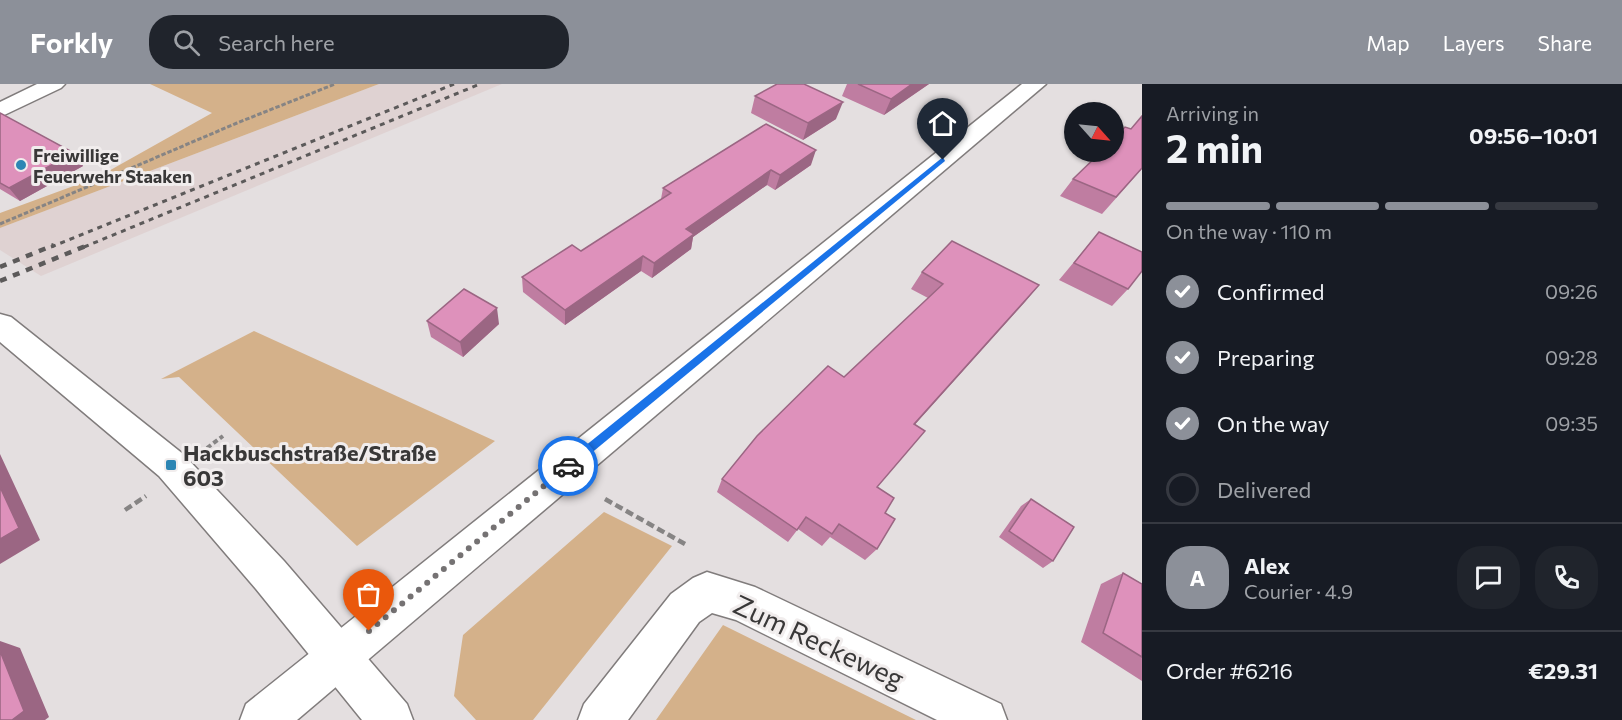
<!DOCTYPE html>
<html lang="en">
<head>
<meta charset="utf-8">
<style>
  :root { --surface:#171b24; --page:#20242c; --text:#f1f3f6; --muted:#9ea1a6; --line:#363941; --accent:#8c9099 }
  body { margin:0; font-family:Commissioner,sans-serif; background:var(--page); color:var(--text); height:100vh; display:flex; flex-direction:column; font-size:22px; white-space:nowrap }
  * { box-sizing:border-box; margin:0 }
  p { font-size:20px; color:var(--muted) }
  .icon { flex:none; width:33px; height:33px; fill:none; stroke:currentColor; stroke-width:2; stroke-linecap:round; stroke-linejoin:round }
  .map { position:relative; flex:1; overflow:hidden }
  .panel { display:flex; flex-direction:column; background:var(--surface); width:480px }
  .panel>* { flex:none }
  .needle { width:39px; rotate:117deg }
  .fabs { position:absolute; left:1064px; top:18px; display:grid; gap:12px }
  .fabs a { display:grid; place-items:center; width:60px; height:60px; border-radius:50%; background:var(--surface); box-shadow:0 2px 4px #0004; font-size:30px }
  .pin { position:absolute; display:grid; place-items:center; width:51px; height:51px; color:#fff; margin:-62px -26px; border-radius:50% 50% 50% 0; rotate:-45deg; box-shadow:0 0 6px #0007 }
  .pin .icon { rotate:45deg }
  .courier { position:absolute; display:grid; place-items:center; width:60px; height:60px; margin:-30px; border:4px solid #1a73e8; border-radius:50%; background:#fff; color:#222; box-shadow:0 2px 8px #0007 }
  .headline em { font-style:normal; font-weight:700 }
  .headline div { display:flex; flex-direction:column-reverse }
  .headline { display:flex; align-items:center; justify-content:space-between; height:102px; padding:0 24px }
  h1 { font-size:39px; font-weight:700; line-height:45px }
  .bar { display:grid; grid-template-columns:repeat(4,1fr); gap:9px 6px; align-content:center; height:72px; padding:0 24px }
  .bar i { height:8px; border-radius:4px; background:var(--line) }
  .bar .active { background:var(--accent) }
  .bar p { grid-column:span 4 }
  .line { display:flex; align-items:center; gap:15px; padding:0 24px; border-top:2px solid var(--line) }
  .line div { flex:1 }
  .round { display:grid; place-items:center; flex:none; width:63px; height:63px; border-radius:24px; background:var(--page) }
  ol { padding:0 24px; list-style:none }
  li { display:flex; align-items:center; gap:18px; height:66px }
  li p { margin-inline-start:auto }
  li .icon { padding:6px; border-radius:50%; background:var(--accent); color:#fff; stroke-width:4 }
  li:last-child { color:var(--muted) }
  li i { width:33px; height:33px; border:3px solid var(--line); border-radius:50% }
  header { display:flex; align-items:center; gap:36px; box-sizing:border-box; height:84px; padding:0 30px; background:var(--accent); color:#fff }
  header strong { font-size:28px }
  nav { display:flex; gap:33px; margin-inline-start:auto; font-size:21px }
  .search { width:420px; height:54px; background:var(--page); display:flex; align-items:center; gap:15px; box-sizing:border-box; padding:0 21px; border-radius:24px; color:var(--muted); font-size:22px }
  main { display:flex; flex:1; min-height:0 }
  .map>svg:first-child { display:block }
  .built { fill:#dfd2d2 }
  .green { fill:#d4b18a }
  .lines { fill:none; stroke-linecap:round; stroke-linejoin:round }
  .street-casing { stroke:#807c7c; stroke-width:3 }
  .secondary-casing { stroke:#807c7c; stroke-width:3 }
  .path-far2 { stroke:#868484; stroke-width:3; stroke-dasharray:4.5 2; stroke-linecap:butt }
  .path-far1 { stroke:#868484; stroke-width:4; stroke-dasharray:5 3; stroke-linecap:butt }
  .path { stroke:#868484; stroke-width:4.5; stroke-dasharray:8 4; stroke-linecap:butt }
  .street { fill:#fff; fill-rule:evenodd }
  .secondary { fill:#fff; fill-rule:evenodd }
  .rail-far1 { stroke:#5c5a5a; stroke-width:3; stroke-dasharray:5 5; stroke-linecap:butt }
  .rail { stroke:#5c5a5a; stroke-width:4.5; stroke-dasharray:7 7; stroke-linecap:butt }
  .wall { fill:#bf7da1 }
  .shaded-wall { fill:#9b6683 }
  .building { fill:#de91bb; stroke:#9b6683; stroke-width:1.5 }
  .route { fill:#1a73e8 }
  .done { stroke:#757273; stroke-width:6; stroke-dasharray:0 10.8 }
  .poi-dot { fill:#2d86b4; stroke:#f1eded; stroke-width:2 }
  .labels { text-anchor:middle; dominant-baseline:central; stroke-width:6; stroke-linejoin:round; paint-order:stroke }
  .far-poi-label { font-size:18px; font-weight:bold; fill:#393838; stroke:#f1eded; text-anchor:start }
  .poi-label { font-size:22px; font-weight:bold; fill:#393838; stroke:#f1eded; text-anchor:start }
  .near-street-label { font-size:27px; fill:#393838; stroke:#f1eded }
</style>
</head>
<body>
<header>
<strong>Forkly</strong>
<div class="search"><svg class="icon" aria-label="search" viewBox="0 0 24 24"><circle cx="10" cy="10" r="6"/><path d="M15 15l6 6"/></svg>Search here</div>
<nav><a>Map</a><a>Layers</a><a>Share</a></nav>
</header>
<main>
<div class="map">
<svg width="1142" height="636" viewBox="0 0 1142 636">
  <rect width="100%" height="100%" fill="#e4dfe0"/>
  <path class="built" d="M379 0H502L41 192 0 166V144Z"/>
  <path class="green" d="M150 0H379L0 144V129L98 93 212 29Z
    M254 247 495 357 357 462 179 293 161 295Z
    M604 428 672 462 533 636H476L454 612 463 551Z
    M723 541 916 636H656Z"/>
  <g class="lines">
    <defs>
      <path id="street" d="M37 0H65L61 4 0 33V18Z
        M0 230 11 233 183 370 284 477 407 620 413 636H362L256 505 159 392 0 258Z
        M707 488 755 503 1001 620 1007 636H937L736 536 712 529 699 538 628 636H578L584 620 671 510 693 494Z"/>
      <path id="secondary" d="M1022 0H1046L297 636H240L246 620Z"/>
    </defs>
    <use href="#street" class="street-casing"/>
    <use href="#secondary" class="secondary-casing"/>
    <path class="path-far2" d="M0 140 237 39 335 0"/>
    <path class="path-far1" d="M207 364 223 352"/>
    <path class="path" d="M605 415 685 460
      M125 426 146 412"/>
    <use href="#street" class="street"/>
    <use href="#secondary" class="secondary"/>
    <path class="rail-far1" d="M51 163 454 0
      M84 163 480 0"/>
    <path class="rail" d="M0 183 54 161
      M0 197 88 161"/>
  </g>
  <path class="wall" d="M847 0H929L884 31 842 12Z
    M755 12 836 35 803 56 751 29Z
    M0 29 74 69 83 82 20 117 0 105Z
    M766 40 811 81 775 106 767 101 693 153 691 165 652 194 641 187 565 241 523 208 522 193 581 167 661 115 663 104Z
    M1131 45 1142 85 1102 130 1060 112 1073 95Z
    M1099 148 1128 205 1112 222 1059 196Z
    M922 188 1039 201 915 340 877 403 885 429 877 465 865 476 830 453 822 462 798 445 788 458 717 408 722 395 844 293 928 214 911 205Z
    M427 237 499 240 463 273 431 253Z
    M1031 415 1053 477 1043 484 999 453 1021 422Z
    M1123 489 1142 500V597L1081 558 1101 500Z"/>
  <path class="shaded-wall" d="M912 0H929L884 31 891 15Z
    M843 18 836 35 803 56 808 39Z
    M816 66 811 81 775 106 780 91Z
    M74 69 83 82 20 117 9 104Z
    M771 86 767 101 693 153 691 165 652 194 654 179 686 145Z
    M643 172 641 187 565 241V226Z
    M1039 201 1025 218 902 355 914 340Z
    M497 224 499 240 463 273 460 258Z
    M0 370 40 456 0 480Z
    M0 557 20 564 49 633 45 636H12L0 567Z"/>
  <path class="building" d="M777 0H804L843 18 808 39 755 12Z
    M858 0H912L891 15Z
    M0 29 74 69 9 104 0 99Z
    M1142 32V84L1116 113 1073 95 1101 68H1113V55L1125 43 1131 45Z
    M766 40 816 66 780 91 771 86 686 145 694 150 654 179 643 172 565 226 522 193 572 161 581 167 671 109 663 104Z
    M1099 148 1142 168V187L1128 205 1074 179Z
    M952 157 1039 201 914 340 925 347 877 403 894 414 885 429 895 435 877 465 839 440 832 450 806 433 797 446 722 395 757 352 828 282 844 293 943 200 922 188Z
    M464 205 497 224 460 258 427 237Z
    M0 403 19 444 0 455Z
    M1031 415 1074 443 1053 477 1009 447Z
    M1123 489 1142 500V573L1103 549Z
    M0 567 24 627 12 636H0Z"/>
  <path class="route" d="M943 73 945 77 572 385H564V379Z"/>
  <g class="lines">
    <path class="done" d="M369 547 568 382"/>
  </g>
  <g class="poi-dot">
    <circle cx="21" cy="81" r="6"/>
    <rect x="165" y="375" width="12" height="12" rx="3"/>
  </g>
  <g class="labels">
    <g class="far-poi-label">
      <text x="33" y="71">Freiwillige<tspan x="33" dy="21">Feuerwehr Staaken</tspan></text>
    </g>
    <g class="poi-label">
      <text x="183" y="368">Hackbuschstraße/Straße<tspan x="183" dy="25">603</tspan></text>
    </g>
    <g class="near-street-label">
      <text transform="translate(819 557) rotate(25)">Zum Reckeweg</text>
    </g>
  </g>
</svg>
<div class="fabs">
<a><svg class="needle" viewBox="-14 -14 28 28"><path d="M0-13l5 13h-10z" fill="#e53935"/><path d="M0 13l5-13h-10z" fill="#9ea1a6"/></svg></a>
</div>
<div class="pin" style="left:369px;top:547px;background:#ea580c"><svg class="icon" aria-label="bag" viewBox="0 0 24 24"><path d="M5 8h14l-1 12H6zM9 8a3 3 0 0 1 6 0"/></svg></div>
<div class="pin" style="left:943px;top:76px;background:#1f2937"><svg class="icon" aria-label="home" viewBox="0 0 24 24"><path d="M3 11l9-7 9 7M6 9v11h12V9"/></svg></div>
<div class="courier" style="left:568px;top:382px"><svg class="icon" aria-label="car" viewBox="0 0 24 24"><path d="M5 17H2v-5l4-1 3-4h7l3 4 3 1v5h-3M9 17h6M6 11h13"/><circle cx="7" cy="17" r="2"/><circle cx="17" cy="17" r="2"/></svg></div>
</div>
<section class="panel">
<div class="headline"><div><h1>2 min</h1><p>Arriving in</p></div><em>09:56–10:01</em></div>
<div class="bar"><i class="active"></i><i class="active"></i><i class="active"></i><i></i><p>On the way · 110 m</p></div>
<ol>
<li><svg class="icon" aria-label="check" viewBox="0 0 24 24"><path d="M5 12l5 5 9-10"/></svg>Confirmed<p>09:26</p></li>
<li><svg class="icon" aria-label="check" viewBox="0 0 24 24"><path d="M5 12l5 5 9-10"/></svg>Preparing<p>09:28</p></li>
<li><svg class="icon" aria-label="check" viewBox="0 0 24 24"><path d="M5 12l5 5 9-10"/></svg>On the way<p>09:35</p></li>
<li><i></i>Delivered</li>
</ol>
<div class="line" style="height:108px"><b class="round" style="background:var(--accent);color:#fff">A</b><div><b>Alex</b><p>Courier · 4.9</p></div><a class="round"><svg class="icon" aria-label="chat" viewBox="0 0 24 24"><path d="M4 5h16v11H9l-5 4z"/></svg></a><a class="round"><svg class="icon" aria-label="phone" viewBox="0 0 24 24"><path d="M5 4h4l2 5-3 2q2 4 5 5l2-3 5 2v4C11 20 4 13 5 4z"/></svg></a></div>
<div class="line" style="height:78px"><div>Order #6216</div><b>€29.31</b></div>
</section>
</main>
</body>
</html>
